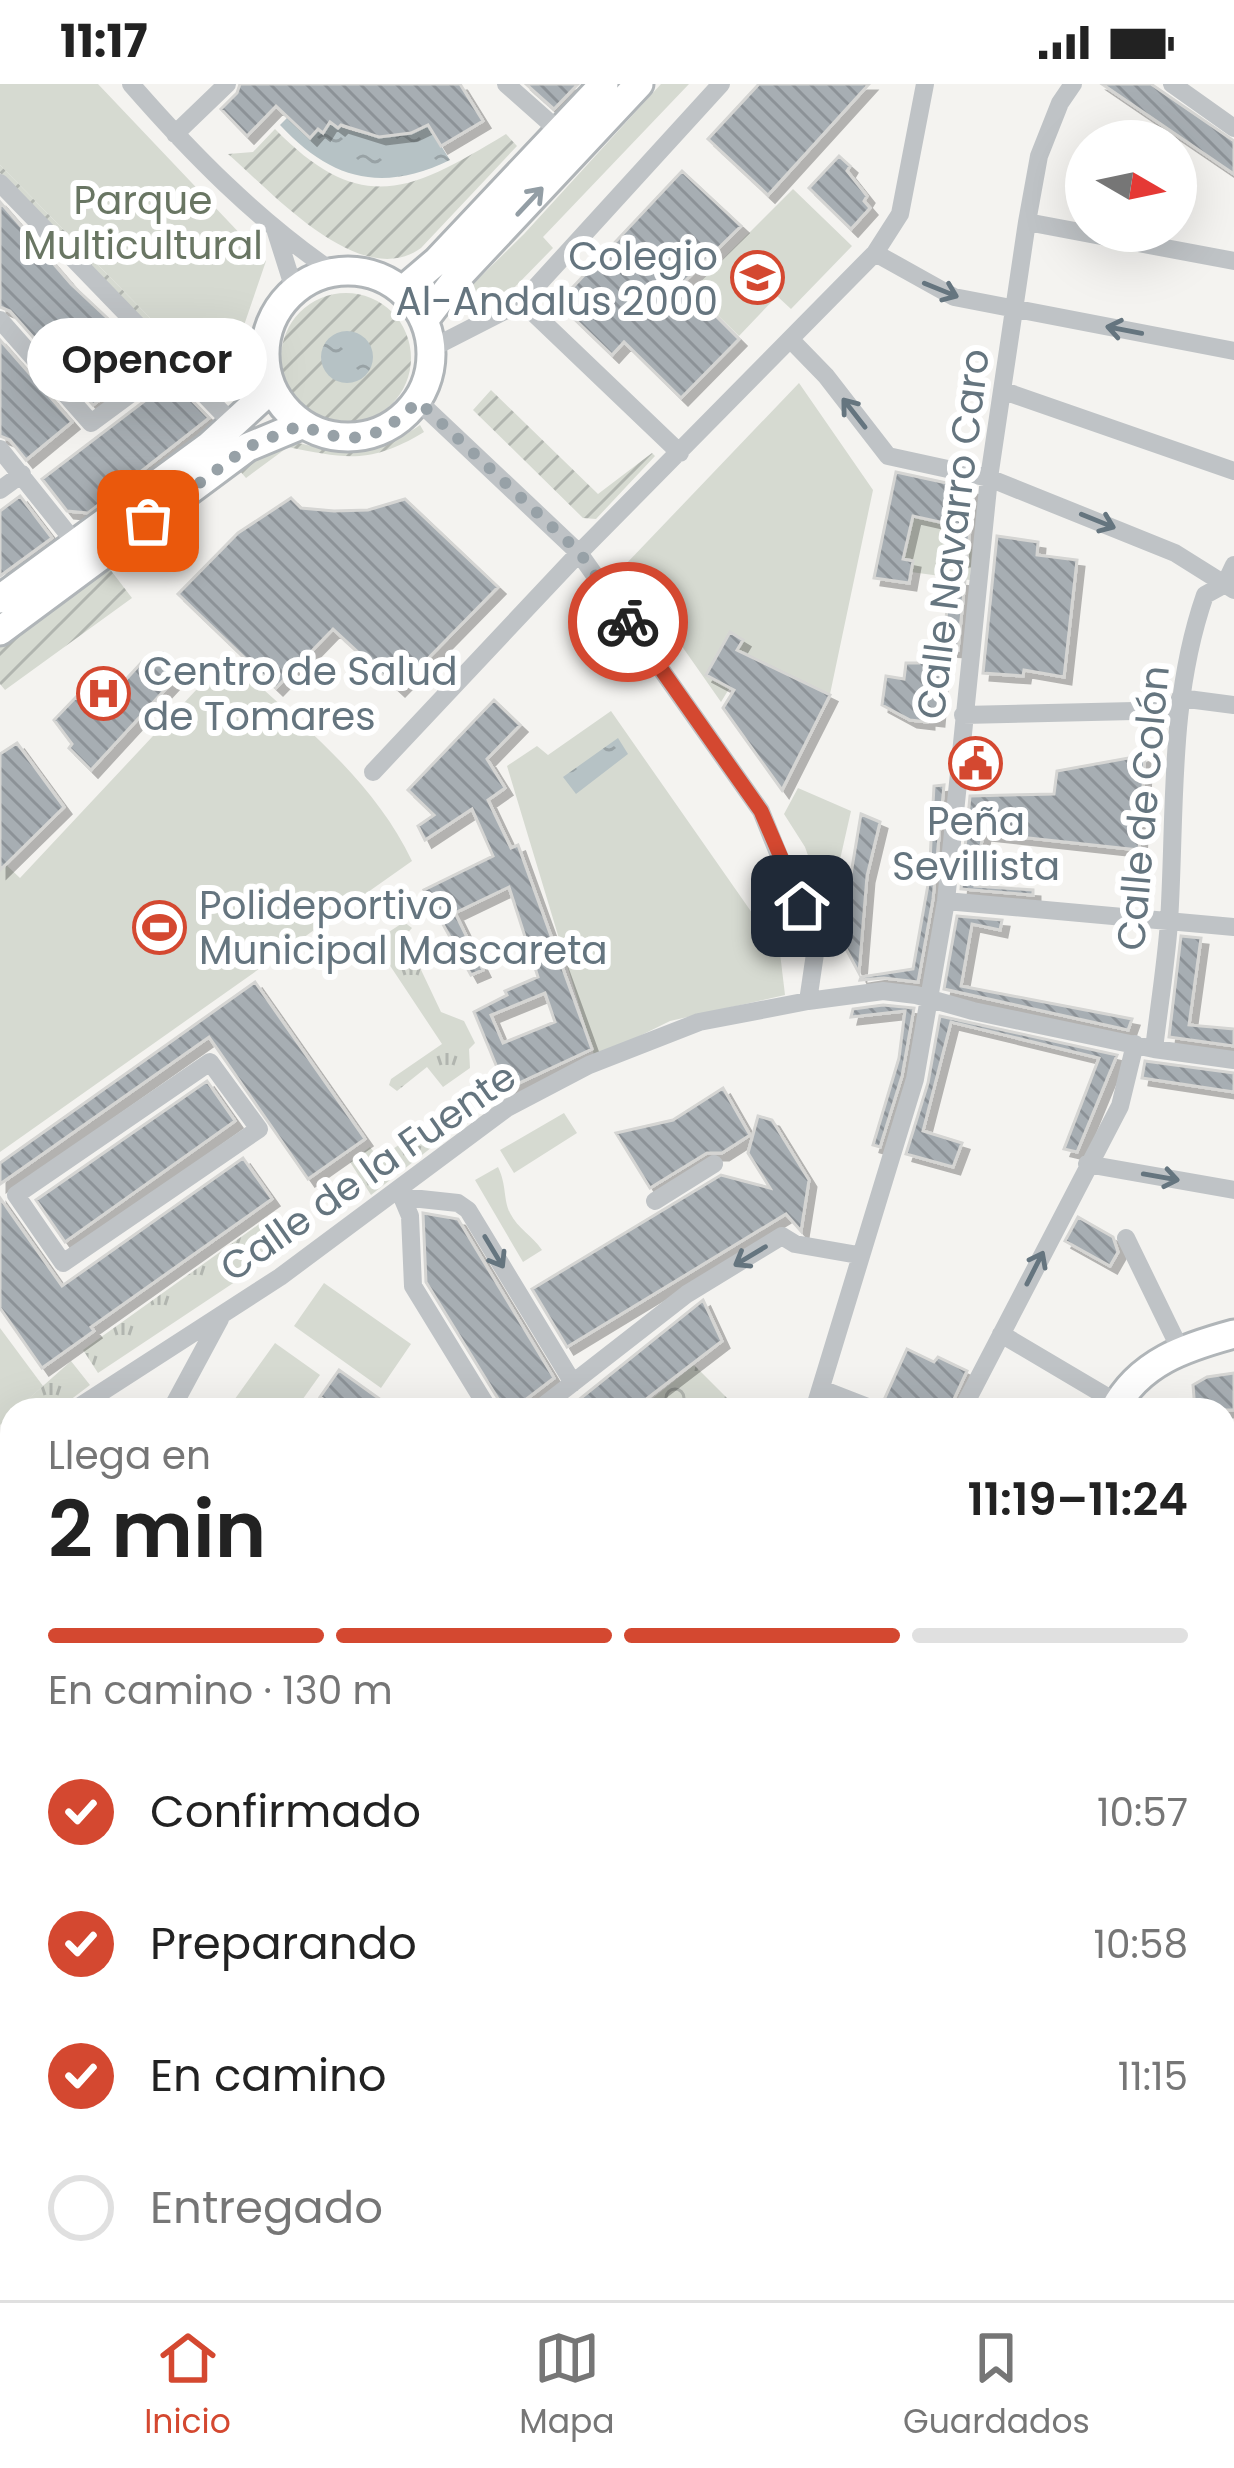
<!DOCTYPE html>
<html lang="es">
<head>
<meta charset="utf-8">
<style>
  :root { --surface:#fff; --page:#f2f2f2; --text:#222; --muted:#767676; --line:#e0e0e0; --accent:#d44830 }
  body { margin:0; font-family:Poppins,sans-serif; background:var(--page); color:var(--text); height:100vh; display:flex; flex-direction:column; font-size:45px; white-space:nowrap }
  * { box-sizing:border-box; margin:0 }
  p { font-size:39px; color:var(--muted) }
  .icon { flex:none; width:66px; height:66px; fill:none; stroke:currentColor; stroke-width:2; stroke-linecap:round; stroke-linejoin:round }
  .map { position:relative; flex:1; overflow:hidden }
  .drawer { position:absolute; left:0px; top:1314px; width:1236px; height:903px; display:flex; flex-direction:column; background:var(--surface); border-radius:36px 36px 0 0; box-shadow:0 12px 48px #0002 }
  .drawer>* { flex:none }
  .needle { width:78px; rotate:99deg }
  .fabs { position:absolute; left:1065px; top:36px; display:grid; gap:24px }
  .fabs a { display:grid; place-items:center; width:132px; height:132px; border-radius:50%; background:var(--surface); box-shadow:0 12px 48px #0002; font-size:60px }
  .pin { position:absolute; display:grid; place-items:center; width:102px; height:102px; color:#fff; margin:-51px; border-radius:24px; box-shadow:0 6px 18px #0006 }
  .courier { position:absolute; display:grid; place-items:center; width:120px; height:120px; margin:-60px; border:9px solid #d44830; border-radius:50%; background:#fff; color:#222; box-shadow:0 3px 15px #0007 }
  .bubble { position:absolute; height:84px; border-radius:42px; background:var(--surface); box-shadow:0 12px 48px #0002; font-size:39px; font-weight:600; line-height:84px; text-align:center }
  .summary em { font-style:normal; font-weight:600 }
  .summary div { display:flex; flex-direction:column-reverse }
  .summary { display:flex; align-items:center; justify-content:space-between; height:204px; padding:0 48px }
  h1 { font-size:78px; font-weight:600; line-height:90px }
  .bar { display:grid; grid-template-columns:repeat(4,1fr); gap:18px 12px; align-content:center; height:144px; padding:0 48px }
  .bar i { height:15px; border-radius:9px; background:var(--line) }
  .bar .active { background:var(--accent) }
  .bar p { grid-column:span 4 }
  ol { padding:0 48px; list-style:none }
  li { display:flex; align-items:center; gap:36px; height:132px }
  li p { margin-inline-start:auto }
  li .icon { padding:12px; border-radius:50%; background:var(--accent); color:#fff; stroke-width:4 }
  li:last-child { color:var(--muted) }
  li i { width:66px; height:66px; border:6px solid var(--line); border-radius:50% }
  .status { display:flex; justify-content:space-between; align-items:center; height:84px; padding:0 60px; background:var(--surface); direction:ltr }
  .status svg { height:33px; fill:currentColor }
  .tabs { display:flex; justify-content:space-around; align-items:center; height:168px; border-top:3px solid var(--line); background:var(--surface); font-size:33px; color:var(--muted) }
  .tabs a { display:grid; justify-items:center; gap:6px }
  .tabs .active { color:var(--accent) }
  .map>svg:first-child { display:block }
  .grass { fill:url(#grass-tufts) }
  .forest { fill:url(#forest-crowns) }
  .park { fill:#d6dad1 }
  .garden { fill:url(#garden-furrows) }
  .water { fill:url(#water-ripples) }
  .building { fill:url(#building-back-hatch); stroke:#d5d5d3; stroke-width:3; fill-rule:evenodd; filter:url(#shadow) }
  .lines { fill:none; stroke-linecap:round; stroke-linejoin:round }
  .secondary-casing { stroke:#b0b5b8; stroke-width:33 }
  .street { stroke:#bfc3c6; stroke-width:18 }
  .secondary { stroke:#fff; stroke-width:27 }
  .oneway { stroke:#939ea5 }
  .oneway2 { stroke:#65757f }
  .done { stroke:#97a1a7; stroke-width:12; stroke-dasharray:0 21.6 }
  .route { stroke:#d44830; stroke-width:15 }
  .labels { text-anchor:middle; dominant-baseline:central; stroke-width:12; stroke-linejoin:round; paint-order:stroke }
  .park-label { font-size:39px; fill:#697663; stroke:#fff }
  .poi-label { font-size:39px; fill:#65757f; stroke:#fff; text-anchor:start }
  .street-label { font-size:39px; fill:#65757f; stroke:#fff }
</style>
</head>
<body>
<div class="status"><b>11:17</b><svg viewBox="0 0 49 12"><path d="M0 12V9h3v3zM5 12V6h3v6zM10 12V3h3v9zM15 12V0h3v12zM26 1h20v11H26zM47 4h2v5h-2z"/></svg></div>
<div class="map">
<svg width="1234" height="2216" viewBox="0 0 1234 2216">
  <defs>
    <pattern id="grass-tufts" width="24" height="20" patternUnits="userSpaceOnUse" patternTransform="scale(3)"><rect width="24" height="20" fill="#d6dad1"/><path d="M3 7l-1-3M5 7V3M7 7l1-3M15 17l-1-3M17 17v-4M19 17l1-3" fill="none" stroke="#b1b5af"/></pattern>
    <pattern id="forest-crowns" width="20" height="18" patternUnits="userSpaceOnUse" patternTransform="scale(3)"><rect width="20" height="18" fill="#d6dad1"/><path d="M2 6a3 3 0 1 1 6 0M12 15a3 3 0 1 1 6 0" fill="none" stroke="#b1b5af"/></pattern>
    <pattern id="garden-furrows" width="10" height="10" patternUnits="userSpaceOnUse" patternTransform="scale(3)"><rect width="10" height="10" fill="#d6dad1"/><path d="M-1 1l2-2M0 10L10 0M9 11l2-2" fill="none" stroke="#b1b5af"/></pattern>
    <pattern id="water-ripples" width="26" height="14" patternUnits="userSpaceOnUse" patternTransform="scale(3)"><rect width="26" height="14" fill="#b6c2c5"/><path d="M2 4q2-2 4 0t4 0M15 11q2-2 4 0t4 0" fill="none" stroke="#98a2a5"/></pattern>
    <pattern id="building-back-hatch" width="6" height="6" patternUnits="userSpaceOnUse" patternTransform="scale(3)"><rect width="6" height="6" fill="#a7aeb3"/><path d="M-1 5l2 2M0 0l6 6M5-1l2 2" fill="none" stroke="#8c9297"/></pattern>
    <filter id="shadow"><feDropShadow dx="7" dy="7" stdDeviation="0" flood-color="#0004"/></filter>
  </defs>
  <rect width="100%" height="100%" fill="#f4f3f0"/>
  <path class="grass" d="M404 838 412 844 405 852 441 928 464 937 475 959 469 965 470 984 443 1003 427 983 397 1007 389 1001 391 995 442 960 381 868 370 874 369 861Z
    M470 1004 483 1023 371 1111 350 1078 370 1063 379 1075 449 1025 447 1020Z
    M276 1128 295 1158 98 1289 83 1266Z
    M71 1277 90 1301 57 1326H16Z
    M1234 1630V1771L1224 1773V1637Z
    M984 2205H1094L1092 2216H981Z"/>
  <path class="forest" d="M694 1281 734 1321 732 1326H638Z"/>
  <path class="park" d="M0 0H98L266 177 230 282 219 293 159 243 0 81Z
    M661 0H689L543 153 553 164 510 208 467 229 460 225 464 209 524 150Z
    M793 105 852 162 791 225 777 212 739 252 692 206Z
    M799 299 873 406 830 610 749 572 721 618 625 481Z
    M913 432 962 443 961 463 972 465 970 496 911 488 913 477 903 475Z
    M227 573C295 635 372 693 412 777L0 1068V775L20 794Z
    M611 627 780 869 785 911 670 937 595 974 507 682 537 662 548 671Z
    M798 704 851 727 839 780 840 837 832 839 805 763 784 730Z
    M564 1029 577 1049 514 1089 500 1066Z
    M498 1083C507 1102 503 1115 510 1129 518 1145 532 1151 542 1166L523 1178 475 1096Z
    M324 1199 411 1260 381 1304 294 1242Z
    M0 1244 43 1302 0 1341Z
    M275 1259 320 1291 295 1326H227Z
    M1234 1949V2120L1224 2116V1953Z"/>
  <path class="garden" d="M275 45C362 134 412 107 506 50L517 62 421 164C360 208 271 107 228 70L253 68Z
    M0 81 154 238 225 299 216 304C194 276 166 257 140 232 92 186 44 138 0 89Z
    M281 274a65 65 0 1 1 130 0a65 65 0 1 1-130 0Z
    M491 306 598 410 652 369 655 372 596 435 583 434 473 326Z
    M420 341 424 348C371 380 347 375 288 363L246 394 239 386C248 379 259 366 270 362 289 353 309 362 328 366 364 374 391 361 420 341Z
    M106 480 132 514 5 606 0 600V554Z"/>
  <path class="water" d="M288 33 310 54 318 45 323 48 330 38C358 53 395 57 428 41L450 76C382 109 331 96 280 41Z
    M321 273a26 26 0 1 1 52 0a26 26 0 1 1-52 0Z
    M618 654 628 670 576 710 563 693Z"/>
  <path class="building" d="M240 0H460L483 37 441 62 428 41 411 49 379 53 341 41 338 44 330 38 323 49 318 45 310 54 276 22 247 52 221 25 237 9Z
    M526 0H578L554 25Z
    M759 0H869L768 111 708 55Z
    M1102 0H1151L1234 57V90Z
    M839 72 850 82 847 87 867 112 864 117 870 124 851 145 809 104Z
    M682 87 741 142 683 199 739 255 681 314 624 258 612 271 558 219Z
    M0 118 71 200 153 277 93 321 10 227 0 223Z
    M0 256 72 338 26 376 10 356 0 352Z
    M172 296 209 334 88 429 67 427 42 395Z
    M896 388 974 405 967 475H960L962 443 913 432 903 475 913 477 909 499 874 494Z
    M20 412 52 454 0 492V427Z
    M291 414 301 424 334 427 368 426 405 415 498 503 398 605 333 545 276 604 178 510 238 449Z
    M997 452 1038 458 1037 471 1077 476 1064 593 1024 586 1023 592 983 589Z
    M950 494 965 496 958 566 943 565Z
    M730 548 743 556 737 566 830 611 782 706 723 624 734 606 706 591Z
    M921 562 943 565 937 635 927 634V638L910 636 882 621 886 592 904 595 906 579H919Z
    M163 569 182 587 91 686 69 664 72 660 54 636 76 613 94 630 142 578 147 584Z
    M494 616 520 641 487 675 505 704 488 716 511 764 518 761 592 965 506 1005 474 928 507 911 505 907 538 893 509 803 455 829 483 886 471 891 424 806 493 772 472 725 425 756 418 742 434 731 408 706ZM545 909 555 938 503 959 491 931Z
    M17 659 64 723 0 786V670Z
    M1145 671 1139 766 983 749 975 802 1033 806V811L961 805 970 712 1054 710 1057 687Z
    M944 701 933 815 918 898 884 894 860 896 861 893 913 885 929 795 934 702Z
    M861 730 880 738 867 792 859 889 845 863 842 844Z
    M957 832 1002 836 1000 846 972 840 961 902 1132 935 1128 946 944 905Z
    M1181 852 1201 854 1189 941 1234 945V962L1169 953Z
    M255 898 365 1055 308 1095 209 953 0 1100V1079Z
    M883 921 914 924 902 992 880 1063 873 1061 899 974 905 927 851 933 853 925Z
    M940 932 1117 971 1077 1068 1064 1065 1099 974 951 938 923 1047 962 1059 953 1083 906 1070 928 999Z
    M1145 977 1234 989V1008L1142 994Z
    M207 997 235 1037 65 1158 36 1116Z
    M723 1004 750 1051 722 1069H707L650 1104 616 1049 673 1036Z
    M758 1032 772 1036 809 1096 801 1147 786 1130 567 1263 532 1205 721 1091 770 1104 748 1069Z
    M243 1074 272 1115 91 1243 94 1247 42 1284 0 1224V1114L62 1202Z
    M423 1129 458 1135 554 1294 512 1326H505L426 1198Z
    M1078 1133 1113 1153 1118 1168 1110 1182 1065 1157Z
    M703 1216 722 1257 632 1326H566Z
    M907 1265 934 1278 938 1273 967 1287 949 1326H907L884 1316Z
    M339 1286 395 1326H339L320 1313Z
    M1234 1289V1326H1195L1193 1301 1207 1293Z"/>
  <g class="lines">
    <defs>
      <path id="secondary" d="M265 270a83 83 0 1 1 166 0a83 83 0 1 1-166 0Z
        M403 206 437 177 604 0
        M425 235 455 196 639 0
        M0 515 209 362 271 305
        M0 547 248 363 301 341
        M1114 1326C1139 1278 1186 1263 1234 1250
        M448 2216 489 2205"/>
    </defs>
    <use href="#secondary" class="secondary-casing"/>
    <path class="street" d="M131 0C192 70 256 135 333 188
      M506 0 559 47
      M1172 0 1234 44
      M175 50 227 0
      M0 99 235 342
      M1027 138 1234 177
      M276 148 294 205
      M875 169 954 213 1234 267
      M522 218 680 369
      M0 236 91 339 175 277
      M791 256 826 292 888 372 989 394 1175 469 1234 506
      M432 264 522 218 721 0
      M1004 307 1234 387
      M418 317 579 469 761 727 816 863 808 917
      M0 365 76 460
      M0 406 22 390
      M1180 614 1234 621
      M963 631 1177 626
      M373 688 579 469 875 169 900 130 925 0
      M946 817 1234 843
      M1154 965C1159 923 1166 880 1169 838 1176 727 1168 617 1205 511L1225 500 1234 481
      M210 978 259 1045 63 1179 16 1111Z
      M1087 1080 1234 1106
      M402 1113 458 1119 468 1126 573 1299
      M402 1113 410 1132 413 1202 489 1326
      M655 1117 714 1080
      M1126 1154 1180 1265
      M1001 1250 1126 1324
      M821 1305 875 1326
      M74 1326 280 1193 507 1024 589 981 699 938 808 917 883 907 916 911 973 927 1154 965 1234 976
      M171 1326 220 1235
      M538 1326 687 1210 782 1152 795 1160 858 1171
      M814 1326 915 995 946 817 989 394 1027 138 1039 72 1060 19 1073 0
      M962 1326 1120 1022 1135 960
      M1224 1381 1234 1387
      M0 1392 12 1381
      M0 1563 7 1597 0 1669
      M1224 1570 1234 1563
      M0 1831 12 1836
      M1224 1885 1234 1882
      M0 1983 12 1986
      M1224 2132 1234 2137
      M280 2205V2216"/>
    <use href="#secondary" class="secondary"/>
  </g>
  <defs><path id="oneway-shaft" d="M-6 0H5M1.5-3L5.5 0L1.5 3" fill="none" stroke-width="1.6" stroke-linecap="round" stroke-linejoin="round" transform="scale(3)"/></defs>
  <use class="oneway" href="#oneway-shaft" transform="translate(530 117) rotate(-47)"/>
  <g class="oneway2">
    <use href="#oneway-shaft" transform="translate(941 206) rotate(22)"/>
    <use href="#oneway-shaft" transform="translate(1124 246) rotate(-169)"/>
    <use href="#oneway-shaft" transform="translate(854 329) rotate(-128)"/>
    <use href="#oneway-shaft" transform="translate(1098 437) rotate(22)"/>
    <use href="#oneway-shaft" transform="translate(1161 1093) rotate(10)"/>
    <use href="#oneway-shaft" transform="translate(494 1168) rotate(59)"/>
    <use href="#oneway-shaft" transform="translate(750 1172) rotate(149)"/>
    <use href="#oneway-shaft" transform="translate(1035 1184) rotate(-63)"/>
  </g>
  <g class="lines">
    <path class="done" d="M148 437 248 363 301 341C352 363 379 357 418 317L580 469 628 538"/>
    <path class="route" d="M628 538 761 727 802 822"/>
  </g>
  <defs>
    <symbol id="school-ring" viewBox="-11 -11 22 22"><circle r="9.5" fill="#fff" stroke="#d44830" stroke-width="1.5"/><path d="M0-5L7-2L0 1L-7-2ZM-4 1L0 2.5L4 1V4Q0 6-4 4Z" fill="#d44830"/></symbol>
    <symbol id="hospital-ring" viewBox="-11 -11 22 22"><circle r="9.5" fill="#fff" stroke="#d44830" stroke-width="1.5"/><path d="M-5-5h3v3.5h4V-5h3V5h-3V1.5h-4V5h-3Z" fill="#d44830"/></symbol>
    <symbol id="civic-ring" viewBox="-11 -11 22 22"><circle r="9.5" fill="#fff" stroke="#d44830" stroke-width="1.5"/><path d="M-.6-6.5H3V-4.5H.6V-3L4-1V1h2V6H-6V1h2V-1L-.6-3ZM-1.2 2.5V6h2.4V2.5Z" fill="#d44830"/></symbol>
    <symbol id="stadium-ring" viewBox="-11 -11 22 22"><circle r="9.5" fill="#fff" stroke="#d44830" stroke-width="1.5"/><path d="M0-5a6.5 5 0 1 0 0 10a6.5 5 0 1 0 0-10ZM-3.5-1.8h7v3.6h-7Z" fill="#d44830"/></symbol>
  </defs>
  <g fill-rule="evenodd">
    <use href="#school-ring" x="728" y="164" width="59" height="59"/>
    <use href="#hospital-ring" x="74" y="580" width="59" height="59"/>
    <use href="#civic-ring" x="946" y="650" width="59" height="59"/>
    <use href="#stadium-ring" x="130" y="814" width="59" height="59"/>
  </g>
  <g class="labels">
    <g class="park-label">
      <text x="143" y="116">Parque<tspan x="143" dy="45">Multicultural</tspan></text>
    </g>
    <g class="poi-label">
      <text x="718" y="172" text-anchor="end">Colegio<tspan x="718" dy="45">Al-Andalus 2000</tspan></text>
      <text x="143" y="587">Centro de Salud<tspan x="143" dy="45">de Tomares</tspan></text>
      <text x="976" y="737" text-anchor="middle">Peña<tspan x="976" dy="45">Sevillista</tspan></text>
      <text x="199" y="821">Polideportivo<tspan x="199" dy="45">Municipal Mascareta</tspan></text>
    </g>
    <g class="street-label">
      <text transform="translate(953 450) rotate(-83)">Calle Navarro Caro</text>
      <text transform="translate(1143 724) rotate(-85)">Calle de Colón</text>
      <text transform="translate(368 1088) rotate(-35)">Calle de la Fuente</text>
    </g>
  </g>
</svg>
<div class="fabs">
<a><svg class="needle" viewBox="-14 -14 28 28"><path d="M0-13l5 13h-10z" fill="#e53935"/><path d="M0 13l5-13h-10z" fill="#767676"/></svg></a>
</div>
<div class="pin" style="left:148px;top:437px;background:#ea580c"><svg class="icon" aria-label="bag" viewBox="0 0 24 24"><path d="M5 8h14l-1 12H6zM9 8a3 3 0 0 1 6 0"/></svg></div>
<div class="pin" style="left:802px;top:822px;background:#1f2937"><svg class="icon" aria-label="home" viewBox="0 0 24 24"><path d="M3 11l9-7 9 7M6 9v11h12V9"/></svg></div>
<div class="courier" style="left:628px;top:538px"><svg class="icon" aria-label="bike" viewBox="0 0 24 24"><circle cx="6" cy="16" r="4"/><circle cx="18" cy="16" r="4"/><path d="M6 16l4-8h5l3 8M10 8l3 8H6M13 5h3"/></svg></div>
<div class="bubble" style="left:27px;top:234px;width:240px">Opencor</div>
<section class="drawer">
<div class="summary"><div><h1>2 min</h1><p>Llega en</p></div><em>11:19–11:24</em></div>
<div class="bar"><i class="active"></i><i class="active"></i><i class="active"></i><i></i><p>En camino · 130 m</p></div>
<ol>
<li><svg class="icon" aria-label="check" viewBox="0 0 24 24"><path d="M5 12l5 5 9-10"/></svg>Confirmado<p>10:57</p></li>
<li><svg class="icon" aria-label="check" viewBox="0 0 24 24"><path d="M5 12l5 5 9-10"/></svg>Preparando<p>10:58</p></li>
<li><svg class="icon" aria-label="check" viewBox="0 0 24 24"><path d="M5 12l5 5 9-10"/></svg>En camino<p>11:15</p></li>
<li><i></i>Entregado</li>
</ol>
</section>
</div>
<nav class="tabs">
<a class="active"><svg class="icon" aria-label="home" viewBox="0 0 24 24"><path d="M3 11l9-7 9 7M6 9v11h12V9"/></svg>Inicio</a>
<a><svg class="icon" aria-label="map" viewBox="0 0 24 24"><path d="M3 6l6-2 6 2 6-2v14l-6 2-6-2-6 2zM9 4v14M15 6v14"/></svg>Mapa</a>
<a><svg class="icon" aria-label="saved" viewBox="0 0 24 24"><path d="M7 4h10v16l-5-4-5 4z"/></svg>Guardados</a>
</nav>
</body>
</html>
